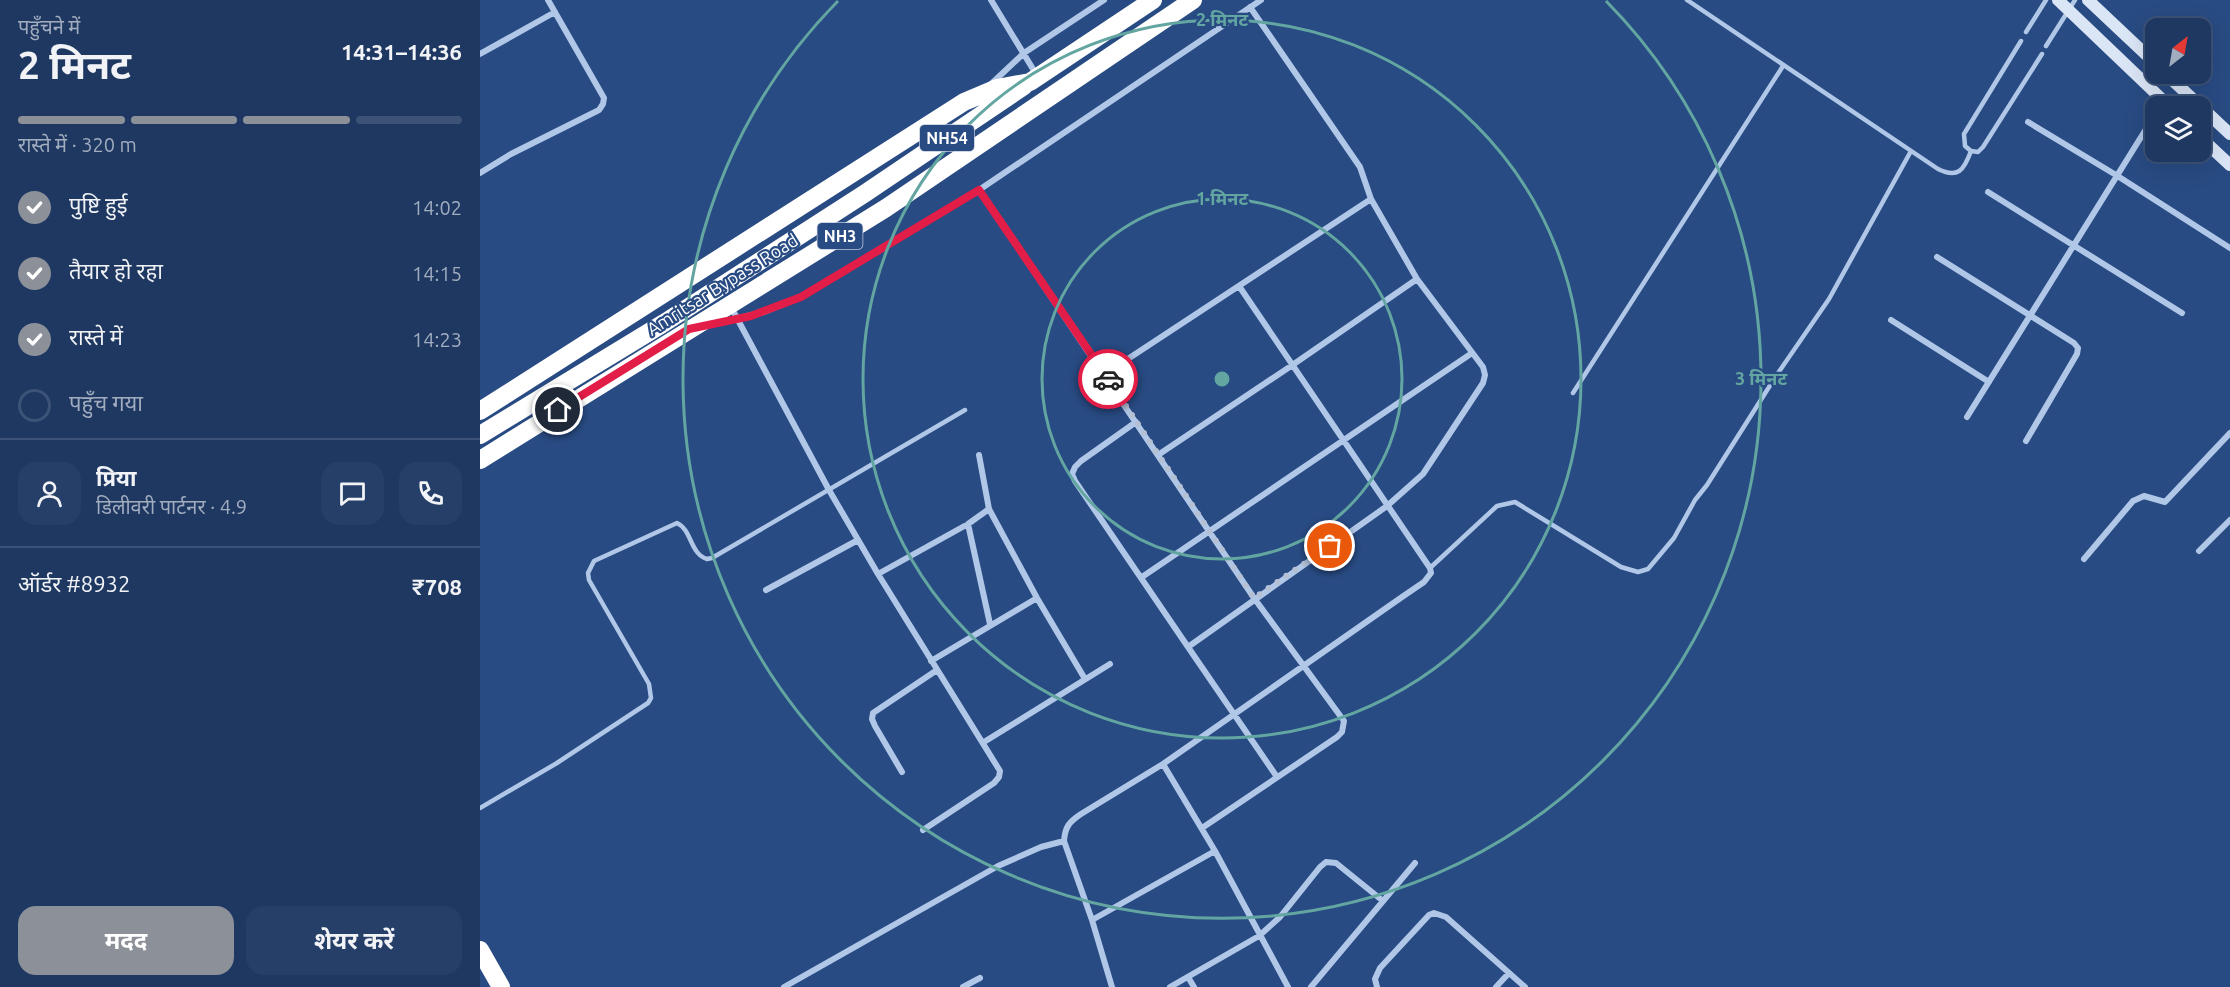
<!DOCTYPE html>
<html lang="hi">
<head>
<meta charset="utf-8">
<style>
  :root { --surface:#1e3862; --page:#263f68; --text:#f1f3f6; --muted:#a1acbe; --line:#3c5277; --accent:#8c9099 }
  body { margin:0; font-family:Ubuntu,"Noto Sans Devanagari",sans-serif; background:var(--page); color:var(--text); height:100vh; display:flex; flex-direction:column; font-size:22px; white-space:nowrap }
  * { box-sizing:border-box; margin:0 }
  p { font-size:20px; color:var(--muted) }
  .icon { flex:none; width:33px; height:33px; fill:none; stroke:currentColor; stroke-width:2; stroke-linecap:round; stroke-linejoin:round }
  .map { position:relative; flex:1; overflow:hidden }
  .side { display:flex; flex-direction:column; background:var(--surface); width:480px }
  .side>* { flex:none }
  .needle { width:39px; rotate:31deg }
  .fabs { position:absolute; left:1665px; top:18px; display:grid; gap:12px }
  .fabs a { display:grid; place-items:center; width:66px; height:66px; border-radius:12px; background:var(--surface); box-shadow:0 6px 24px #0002,0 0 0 2px var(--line); font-size:30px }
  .pin { position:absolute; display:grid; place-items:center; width:51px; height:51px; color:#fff; margin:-26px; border:3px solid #fff; border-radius:50%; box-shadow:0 2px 6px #0007 }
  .courier { position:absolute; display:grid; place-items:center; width:60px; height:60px; margin:-30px; border:4px solid #e11d48; border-radius:50%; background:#fff; color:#222; box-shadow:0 2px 8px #0007 }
  .headline em { font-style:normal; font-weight:700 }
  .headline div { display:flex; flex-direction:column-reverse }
  .headline { display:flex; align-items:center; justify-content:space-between; height:102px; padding:0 18px }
  h1 { font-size:39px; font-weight:700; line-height:45px }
  .bar { display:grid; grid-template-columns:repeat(4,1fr); gap:9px 6px; align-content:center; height:72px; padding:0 18px }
  .bar i { height:8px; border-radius:4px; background:var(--line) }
  .bar .on { background:var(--accent) }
  .bar p { grid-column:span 4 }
  .line { display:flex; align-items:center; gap:15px; padding:0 18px; border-top:2px solid var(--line) }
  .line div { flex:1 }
  .round { display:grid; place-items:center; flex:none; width:63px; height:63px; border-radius:18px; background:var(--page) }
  ol { padding:0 18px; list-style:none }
  li { display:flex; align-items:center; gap:18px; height:66px }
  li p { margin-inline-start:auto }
  li .icon { padding:6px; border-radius:50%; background:var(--accent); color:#fff; stroke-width:4 }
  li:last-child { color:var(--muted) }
  li i { width:33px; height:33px; border:3px solid var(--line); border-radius:50% }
  .button { display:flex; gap:12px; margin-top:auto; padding:12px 18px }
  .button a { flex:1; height:69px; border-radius:18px; background:var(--accent); color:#fff; font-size:24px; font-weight:700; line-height:69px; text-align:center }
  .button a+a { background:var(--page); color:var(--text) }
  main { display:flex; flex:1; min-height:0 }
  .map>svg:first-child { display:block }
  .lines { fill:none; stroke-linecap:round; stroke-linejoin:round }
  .lane { stroke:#b1c7e7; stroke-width:4.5 }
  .street { stroke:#b1c7e7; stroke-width:6 }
  .secondary { stroke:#dae5f6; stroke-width:12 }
  .highway { stroke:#fff; stroke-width:18 }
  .done { stroke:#b4c0d4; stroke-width:6; stroke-dasharray:0 10.8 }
  .route { stroke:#e11d48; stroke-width:8 }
  .ring { fill:none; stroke:#63a6a1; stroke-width:3 }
  .labels { text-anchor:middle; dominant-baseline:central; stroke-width:4.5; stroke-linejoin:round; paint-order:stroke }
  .shield { fill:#284b83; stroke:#bec9da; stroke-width:1.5 }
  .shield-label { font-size:16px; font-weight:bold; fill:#fff }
  .street-label { font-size:18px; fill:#fff; stroke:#284b83 }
  .centre { fill:#63a6a1; stroke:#284b83; stroke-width:3 }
  .ring-label { font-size:18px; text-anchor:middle; font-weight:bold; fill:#63a6a1; stroke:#284b83; stroke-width:4.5; stroke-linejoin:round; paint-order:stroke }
</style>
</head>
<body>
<main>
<section class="side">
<div class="headline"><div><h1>2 मिनट</h1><p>पहुँचने में</p></div><em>14:31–14:36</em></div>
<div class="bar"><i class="on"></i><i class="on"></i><i class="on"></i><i></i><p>रास्ते में · 320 m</p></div>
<ol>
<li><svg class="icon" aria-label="check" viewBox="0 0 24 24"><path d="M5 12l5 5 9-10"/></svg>पुष्टि हुई<p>14:02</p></li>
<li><svg class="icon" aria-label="check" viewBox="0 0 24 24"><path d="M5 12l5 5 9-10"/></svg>तैयार हो रहा<p>14:15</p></li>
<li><svg class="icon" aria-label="check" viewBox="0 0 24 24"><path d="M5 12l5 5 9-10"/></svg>रास्ते में<p>14:23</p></li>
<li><i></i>पहुँच गया</li>
</ol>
<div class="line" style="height:108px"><a class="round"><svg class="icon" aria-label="person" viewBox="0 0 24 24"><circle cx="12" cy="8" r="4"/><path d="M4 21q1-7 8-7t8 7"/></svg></a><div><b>प्रिया</b><p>डिलीवरी पार्टनर · 4.9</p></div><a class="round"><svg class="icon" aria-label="chat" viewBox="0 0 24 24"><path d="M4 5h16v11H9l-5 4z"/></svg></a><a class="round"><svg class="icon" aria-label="phone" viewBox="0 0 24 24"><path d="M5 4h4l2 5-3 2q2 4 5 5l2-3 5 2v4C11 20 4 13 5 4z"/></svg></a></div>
<div class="line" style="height:78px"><div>ऑर्डर #8932</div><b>₹708</b></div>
<div class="button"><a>मदद</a><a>शेयर करें</a></div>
</section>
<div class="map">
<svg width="1750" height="987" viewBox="0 0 1750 987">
  <rect width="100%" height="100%" fill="#284b83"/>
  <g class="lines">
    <path class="lane" d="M1207 0 1458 169C1478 179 1484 170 1491 151
      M1546 32 1566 0
      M1541 41 1484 134 1485 146 1491 151 1498 152 1503 147 1562 54
      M1566 46 1595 0
      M1093 393 1303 66
      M950 568 1017 506 1035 502 1141 567 1158 572 1168 569 1194 538 1215 500 1227 485 1296 376 1349 299 1431 151
      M0 808 77 763 168 703 171 698 169 684 109 580 108 573 114 561 197 523C212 530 210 554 227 559L232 558 485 410"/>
    <path class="street" d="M511 0 556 74
      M0 54 75 12
      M510 85 544 53 624 0
      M1548 122 1636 175 1750 248
      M0 173 31 154 119 110 123 104 124 98 68 0
      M499 190 774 598 864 721 862 732 857 737 722 828
      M1508 192 1702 313
      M1457 257 1594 343 1598 348 1597 354 1546 441
      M251 307 349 490 398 574 520 771 519 777 514 783 443 830
      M1411 320 1509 382
      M229 325 284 312 321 297 499 190 781 0
      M625 374 891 199
      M1487 417 1676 113
      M656 422 601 461 595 467 592 474 595 481 708 647 907 506 943 474 1003 383 1005 375 1003 367 937 279 891 199 880 167 770 7
      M499 455 509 509 557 598 605 679
      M678 455 811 366 937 279
      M488 524 510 624
      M1719 551 1750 520
      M1604 559 1653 501 1664 496 1685 502 1750 433
      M398 574 488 524 509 509
      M662 577 992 353
      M286 590 378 540
      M708 647 797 777
      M451 661 557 598
      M504 742 630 664
      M683 764 922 597 944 582 951 573 950 568 759 286
      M422 772 395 726 392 719 393 713 457 670
      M612 920 735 851
      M708 977 714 987
      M304 987 518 866 561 847 584 841
      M483 987 500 978
      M632 987 612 920 584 841C585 827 589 822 601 814L683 764 735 851 808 987
      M690 987 779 936 800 917 840 867 846 862 856 863 903 901
      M831 987 935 863
      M897 987 895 979 900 968 949 915 954 913 966 917 1045 987
      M1016 987 1029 973"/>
    <path class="secondary" d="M1578 0 1689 106
      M1608 0 1676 64
      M1686 74 1750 134
      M1720 137 1750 165"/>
    <path class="highway" d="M0 411 484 102 517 88 550 82 673 0
      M0 435 184 323 384 194 544 86
      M0 460 406 208 713 0
      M0 950 21 987"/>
  </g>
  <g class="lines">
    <path class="done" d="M628 379 774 598 850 546"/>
    <path class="route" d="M78 410 209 329 271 316 321 297 499 190 628 379"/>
  </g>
  <g class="ring">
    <circle cx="742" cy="379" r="180"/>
    <circle cx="742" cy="379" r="359"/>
    <path d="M1126 1A539 539 0 1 1 358 1"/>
  </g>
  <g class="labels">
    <g class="shield">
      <rect x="440" y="125" width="54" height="26" rx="4.5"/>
      <rect x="337.5" y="223" width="45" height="26" rx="4.5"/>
    </g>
    <g class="shield-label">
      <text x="467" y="138">NH54</text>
      <text x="360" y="236">NH3</text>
    </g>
    <g class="street-label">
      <text transform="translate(242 284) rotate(-32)">Amritsar Bypass Road</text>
    </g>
  </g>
  <circle cx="742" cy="379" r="9" class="centre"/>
  <g class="ring-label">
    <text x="742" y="26">2 मिनट</text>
    <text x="742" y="205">1 मिनट</text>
    <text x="1281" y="385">3 मिनट</text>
  </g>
</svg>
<div class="fabs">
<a><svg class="needle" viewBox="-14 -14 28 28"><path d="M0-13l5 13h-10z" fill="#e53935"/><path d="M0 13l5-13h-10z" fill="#a1acbe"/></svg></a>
<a><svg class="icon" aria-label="layers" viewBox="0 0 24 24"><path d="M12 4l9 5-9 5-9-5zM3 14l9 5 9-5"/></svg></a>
</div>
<div class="pin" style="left:850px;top:546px;background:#ea580c"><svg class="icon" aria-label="bag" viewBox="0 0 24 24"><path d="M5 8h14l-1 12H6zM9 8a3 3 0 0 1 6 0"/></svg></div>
<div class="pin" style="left:78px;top:410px;background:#1f2937"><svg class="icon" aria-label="home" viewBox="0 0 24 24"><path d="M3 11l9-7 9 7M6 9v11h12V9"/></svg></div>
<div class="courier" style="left:628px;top:379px"><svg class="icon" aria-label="car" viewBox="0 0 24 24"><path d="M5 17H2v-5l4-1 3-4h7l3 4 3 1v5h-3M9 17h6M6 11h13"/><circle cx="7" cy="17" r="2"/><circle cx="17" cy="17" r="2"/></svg></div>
</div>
</main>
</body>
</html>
